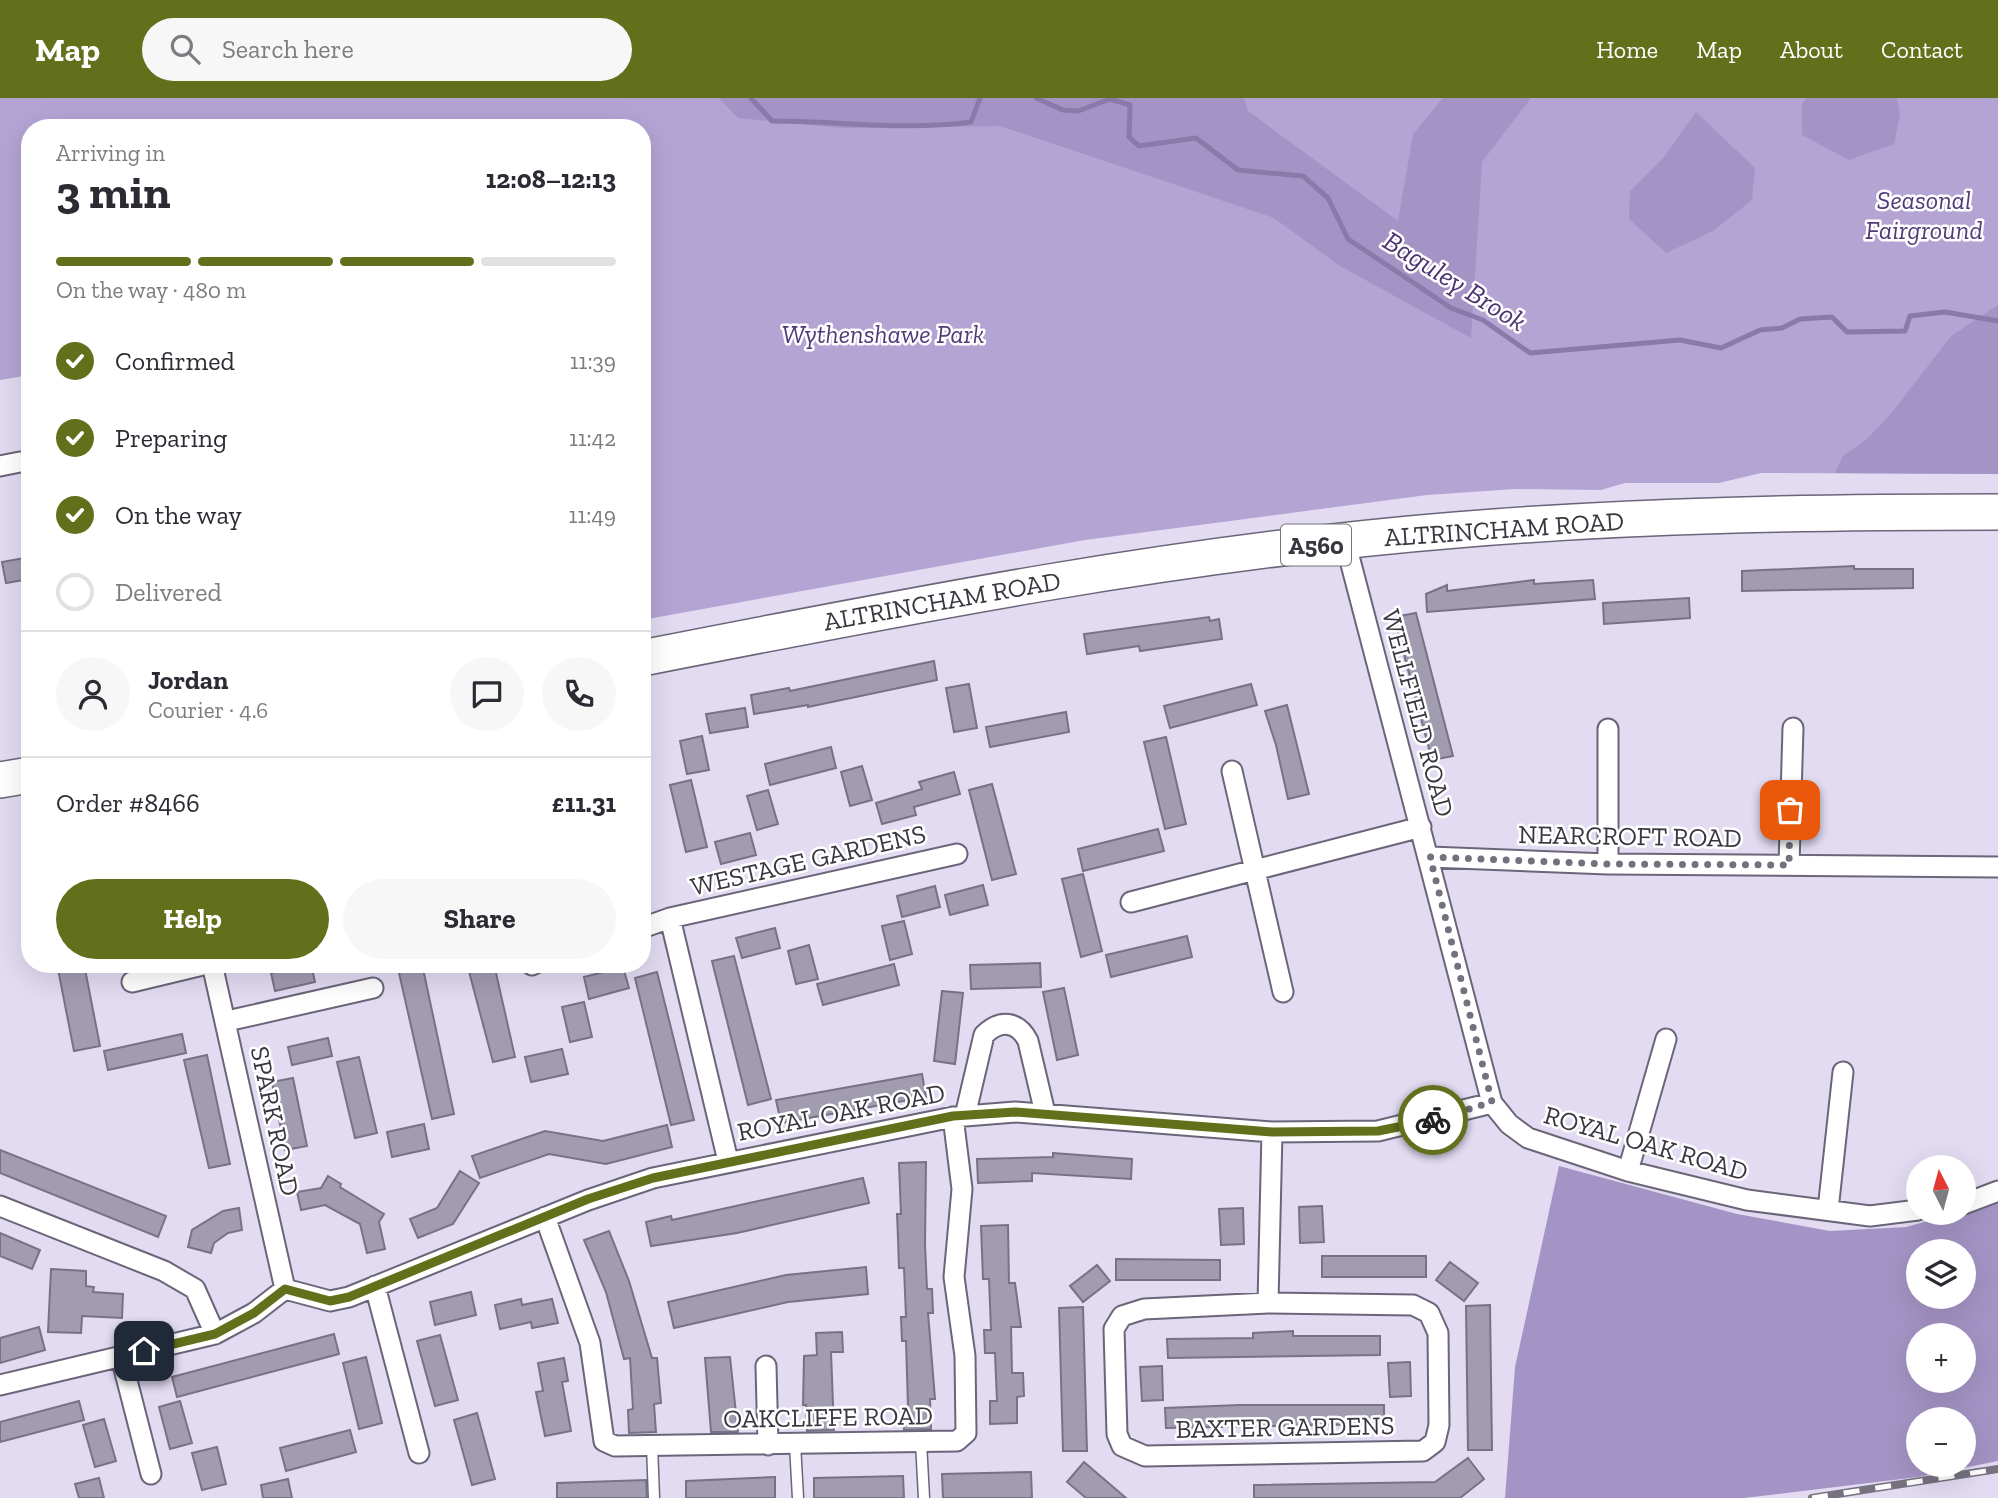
<!DOCTYPE html>
<html lang="en">
<head>
<meta charset="utf-8">
<style>
  :root { --surface:#fff; --page:#f7f7f7; --text:#2b2b33; --muted:#7c7c81; --line:#e1e1e2; --accent:#62701b }
  body { margin:0; font-family:"Zilla Slab",serif; background:var(--page); color:var(--text); height:100vh; display:flex; flex-direction:column; font-size:26px; white-space:nowrap }
  * { box-sizing:border-box; margin:0 }
  p { font-size:23px; color:var(--muted) }
  .icon { flex:none; width:38px; height:38px; fill:none; stroke:currentColor; stroke-width:2; stroke-linecap:round; stroke-linejoin:round }
  .map { position:relative; flex:1; overflow:hidden }
  .side { position:absolute; left:21px; top:21px; width:630px; height:854px; display:flex; flex-direction:column; background:var(--surface); border-radius:28px; box-shadow:0 7px 28px #0002 }
  .side>* { flex:none }
  .needle { width:46px; rotate:354deg }
  .fabs { position:absolute; left:1906px; top:1057px; display:grid; gap:14px }
  .fabs a { display:grid; place-items:center; width:70px; height:70px; border-radius:50%; background:var(--surface); box-shadow:0 7px 28px #0002; font-size:35px }
  .pin { position:absolute; display:grid; place-items:center; width:60px; height:60px; color:#fff; margin:-30px; border-radius:14px; box-shadow:0 4px 10px #0006 }
  .courier { position:absolute; display:grid; place-items:center; width:70px; height:70px; margin:-35px; border:5px solid #62701b; border-radius:50%; background:#fff; color:#222; box-shadow:0 2px 9px #0007 }
  .overview em { font-style:normal; font-weight:700 }
  .overview div { display:flex; flex-direction:column-reverse }
  .overview { display:flex; align-items:center; justify-content:space-between; height:119px; padding:0 35px }
  h1 { font-size:46px; font-weight:700; line-height:52px }
  .bar { display:grid; grid-template-columns:repeat(4,1fr); gap:10px 7px; align-content:center; height:84px; padding:0 35px }
  .bar i { height:9px; border-radius:5px; background:var(--line) }
  .bar .current { background:var(--accent) }
  .bar p { grid-column:span 4 }
  .line { display:flex; align-items:center; gap:18px; padding:0 35px; border-top:2px solid var(--line) }
  .line div { flex:1 }
  .round { display:grid; place-items:center; flex:none; width:74px; height:74px; border-radius:37px; background:var(--page) }
  ol { padding:0 35px; list-style:none }
  li { display:flex; align-items:center; gap:21px; height:77px }
  li p { margin-inline-start:auto }
  li .icon { padding:7px; border-radius:50%; background:var(--accent); color:#fff; stroke-width:4 }
  li:last-child { color:var(--muted) }
  li i { width:38px; height:38px; border:4px solid var(--line); border-radius:50% }
  .primary-button { display:flex; gap:14px; margin-top:auto; padding:14px 35px }
  .primary-button a { flex:1; height:80px; border-radius:42px; background:var(--accent); color:#fff; font-size:28px; font-weight:700; line-height:80px; text-align:center }
  .primary-button a+a { background:var(--page); color:var(--text) }
  header { display:flex; align-items:center; gap:42px; box-sizing:border-box; height:98px; padding:0 35px; background:var(--accent); color:#fff }
  header strong { font-size:33px }
  nav { display:flex; gap:38px; margin-inline-start:auto; font-size:24px }
  .search { width:490px; height:63px; background:var(--page); display:flex; align-items:center; gap:18px; box-sizing:border-box; padding:0 24px; border-radius:38px; color:var(--muted); font-size:26px }
  .map>svg:first-child { display:block }
  .green { fill:#b3a4d4 }
  .forest { fill:#a494c5; fill-rule:evenodd }
  .lines { fill:none; stroke-linecap:round; stroke-linejoin:round }
  .stream { stroke:#897aaa; stroke-width:5 }
  .building { fill:#a29cb1; stroke:#787286; stroke-width:2 }
  .lane-casing { stroke:#6b6579; stroke-width:13 }
  .street-casing { stroke:#6b6579; stroke-width:23 }
  .highway-casing { stroke:#6b6579; stroke-width:38 }
  .lane { stroke:#fff; stroke-width:10 }
  .street { stroke:#fff; stroke-width:19 }
  .highway { stroke:#fff; stroke-width:35 }
  .rail-casing { stroke:#767280; stroke-width:8 }
  .rail { stroke:#fff; stroke-width:5; stroke-dasharray:16; stroke-linecap:butt }
  .done { stroke:#74707e; stroke-width:7; stroke-dasharray:0 12.6 }
  .route { stroke:#62701b; stroke-width:9 }
  .labels { text-anchor:middle; dominant-baseline:central; stroke-width:5; stroke-linejoin:round; paint-order:stroke }
  .shield { fill:#fff; stroke:#747279; stroke-width:2 }
  .shield-label { font-size:24px; font-weight:bold; fill:#39363f }
  .park-label { font-size:26px; font-style:italic; fill:#523b79; stroke:#fff }
  .street-label { font-size:26px; fill:#39363f; stroke:#fff }
  .water-label { font-size:28px; font-style:italic; fill:#4b3471; stroke:#fff }
</style>
</head>
<body>
<header>
<strong>Map</strong>
<div class="search"><svg class="icon" aria-label="search" viewBox="0 0 24 24"><circle cx="10" cy="10" r="6"/><path d="M15 15l6 6"/></svg>Search here</div>
<nav><a>Home</a><a>Map</a><a>About</a><a>Contact</a></nav>
</header>
<div class="map">
<svg width="1998" height="1400" viewBox="0 0 1998 1400">
  <rect width="100%" height="100%" fill="#e2dbf2"/>
  <path class="green" d="M0 0H1998V376L1761 375 1719 385H1625L1601 392 1515 391 1427 397 1085 442 642 522V30H30V277L0 282Z"/>
  <path class="forest" d="M719 0H1244L1248 13 1398 123 1413 36 1443 0H1531L1482 64 1471 240 1340 168 1274 120 1000 28 842 30 738 20Z
    M1807 0H1897L1900 17 1894 46 1849 62 1802 37V6Z
    M1696 14 1755 70 1752 102 1713 133 1666 155 1629 121 1630 93 1664 59Z
    M1998 207V376L1835 375 1843 358 1866 342 1890 317 1951 238Z
    M1559 1068 1737 1116 1830 1133 1906 1129 1998 1104V1363L1918 1379 1744 1400H1505L1515 1269ZM1918 1153H1964V1199H1918ZM1918 1237H1964V1283H1918ZM1918 1321H1964V1367H1918Z"/>
  <g class="lines">
    <path class="stream" d="M751 0 772 23C839 23 904 33 971 24L980 0
      M1036 0 1063 12 1078 13 1110 1 1130 7 1129 39 1139 48 1196 40 1238 72 1303 78 1328 100 1348 141 1451 210 1483 222 1530 255 1680 242 1721 250 1760 232 1782 230 1800 221 1832 219 1847 234 1905 233 1910 218 1945 214 1998 223"/>
  </g>
  <path class="building" d="M30 459V481L6 485 2 464Z
    M1854 468V471H1913V490L1742 493V473Z
    M1534 482V486L1593 482 1595 501 1427 514 1426 496 1447 487V493Z
    M1689 500 1690 520 1604 526 1603 505Z
    M1416 515 1453 658 1432 662 1394 519Z
    M1209 519 1210 523 1219 521 1222 541 1140 553 1139 548 1087 556 1084 536Z
    M934 563 937 582 808 609V607L754 616 751 597 789 590 790 593Z
    M969 586 977 630 954 634 946 590Z
    M1251 586 1257 607 1170 630 1164 608Z
    M1287 607 1309 696 1288 701 1276 647 1265 613Z
    M745 610 748 629 710 635 706 616Z
    M1066 614 1069 634 990 649 986 629Z
    M702 638 709 672 687 676 680 643Z
    M1166 639 1186 726 1165 731 1144 644Z
    M831 649 836 670 770 687 765 666Z
    M862 668 872 702 850 708 841 674Z
    M954 674 960 696 914 709 916 717 882 726 876 705 922 691 919 684Z
    M691 682 707 749 686 754 670 687Z
    M992 686 1016 776 992 782 969 692Z
    M768 692 778 726 757 732 747 698Z
    M1158 731 1164 753 1083 773 1078 751Z
    M750 735 756 757 721 766 715 744Z
    M1083 776 1102 853 1081 859 1062 781Z
    M983 787 988 807 950 817 945 797Z
    M935 788 940 809 902 819 897 798Z
    M904 823 912 856 890 862 882 828Z
    M775 830 780 850 742 860 736 840Z
    M1187 838 1192 859 1111 879 1106 857Z
    M809 847 818 881 796 886 788 853Z
    M734 858 771 1001 748 1007 712 863Z
    M1040 865 1041 889 971 891 970 867Z
    M57 866H84L100 948 74 953Z
    M311 866 315 884 275 893 271 875Z
    M397 866H422L454 1016 432 1021Z
    M467 866H494L515 959 493 964Z
    M894 866 899 887 823 907 817 886Z
    M623 869 629 890 589 901 584 879Z
    M657 874 694 1022 671 1027 635 880Z
    M1064 890 1078 957 1057 962 1043 894Z
    M942 893 963 895 955 966 934 963Z
    M584 904 592 939 570 944 562 909Z
    M182 936 186 955 108 972 104 953Z
    M328 940 332 958 292 967 288 949Z
    M562 951 568 976 531 984 525 959Z
    M207 957 230 1066 209 1070 184 962Z
    M359 959 377 1035 355 1040 337 964Z
    M922 976 926 999 781 1025 776 1002Z
    M293 980 307 1048 285 1052 272 984Z
    M424 1026 429 1051 392 1059 387 1034Z
    M667 1027 672 1049 606 1066 549 1056 480 1080 472 1058 545 1033 603 1043Z
    M0 1052 166 1118 158 1139 0 1075Z
    M1053 1055 1132 1061 1131 1081 1032 1075V1083L978 1085 977 1061 1053 1059Z
    M926 1064 925 1146 927 1191H932L933 1215H928L935 1301H930L931 1331 904 1332 903 1309H908L906 1243H902L901 1219H906L904 1170H899L898 1140 897 1116H901L899 1065Z
    M460 1073 479 1085 453 1126 418 1140 410 1121 437 1110Z
    M328 1078 341 1086 340 1089 384 1116 379 1124 385 1151 367 1155 360 1126 325 1107 301 1112 297 1094 321 1090Z
    M863 1080 869 1105 737 1135 651 1148 646 1124 671 1118 672 1122Z
    M1322 1108 1324 1144 1300 1145 1299 1109Z
    M239 1110 242 1132 228 1135 214 1145 211 1155 188 1149 192 1132 223 1113Z
    M1243 1110 1244 1146 1221 1147 1219 1111Z
    M1008 1127 1009 1185H1015L1021 1229H1011L1012 1275H1023L1024 1298 1017 1299V1325L990 1326V1303H997L995 1255H985L984 1232H991L989 1181H983L981 1128Z
    M609 1133 629 1183 652 1260H657L661 1305 654 1306 656 1334 629 1335 628 1312 633 1311 630 1260 624 1261 606 1194 584 1142Z
    M0 1135 40 1152 32 1171 0 1158Z
    M1322 1158H1426V1179H1322Z
    M1116 1161 1220 1162V1182H1116Z
    M1450 1164 1478 1185 1464 1203 1436 1182Z
    M1097 1167 1110 1183 1083 1204 1070 1188Z
    M866 1169 868 1196 788 1204 674 1230 668 1204 786 1177Z
    M51 1171 86 1173V1188L94 1189 93 1194 123 1196 122 1220 82 1218 81 1235 48 1234Z
    M471 1194 476 1217 435 1227 430 1204Z
    M521 1201 522 1207 552 1201 558 1225 532 1230 531 1224 500 1231 495 1207Z
    M1490 1207 1492 1352H1468L1466 1208Z
    M1083 1209 1087 1353H1063L1059 1210Z
    M39 1229 45 1252 0 1265V1240Z
    M1293 1233V1238H1380V1257L1168 1260 1167 1241 1253 1240V1235Z
    M842 1234 843 1254H831L834 1332 807 1333 806 1307H803L804 1258 817 1257 816 1235Z
    M334 1236 339 1256 177 1299 172 1279Z
    M440 1237 458 1302 435 1308 417 1243Z
    M366 1259 382 1325 359 1331 343 1265Z
    M730 1259 738 1334H711L705 1260Z
    M564 1260 568 1283 562 1284 571 1333 545 1338 536 1294 543 1293 538 1265Z
    M1410 1264 1411 1298 1390 1299 1388 1265Z
    M1162 1268 1163 1302 1142 1303 1140 1269Z
    M79 1303 84 1322 0 1344V1324Z
    M180 1303 192 1345 170 1351 159 1309Z
    M1240 1307H1384V1326L1166 1330 1165 1310Z
    M477 1315 495 1381 472 1387 454 1322Z
    M104 1321 116 1363 95 1369 83 1327Z
    M350 1332 356 1354 286 1373 280 1350Z
    M217 1349 226 1386 202 1392 192 1355Z
    M1468 1360 1484 1381 1460 1400H1254V1387L1435 1384Z
    M1084 1364 1126 1400H1086L1067 1384Z
    M1031 1374 1032 1400H943L942 1376Z
    M903 1378 904 1400H814V1380Z
    M775 1379V1400H686V1383Z
    M99 1380 104 1400H79L75 1386Z
    M288 1381 292 1400H263L261 1387Z
    M646 1382 647 1400H557V1385Z"/>
  <g class="lines">
    <defs>
      <path id="lane" d="M30 523V524
        M921 1344 924 1400
        M795 1346 798 1400
        M652 1347 654 1400"/>
      <path id="street" d="M0 368 20 364
        M1345 443 1492 1005 1509 1026 1528 1040 1628 1073 1747 1102 1870 1118 1918 1112
        M1608 631V766
        M1232 673 1283 894
        M1430 759 1608 766 1998 769
        M1789 767 1793 630
        M1131 804 1421 729
        M670 820 728 1063
        M642 830 670 820 957 756
        M212 866 285 1191
        M532 867 534 866
        M132 884 207 866
        M227 923 373 890
        M965 1018 984 937C1000 921 1018 923 1028 943L1045 1015
        M1628 1073 1666 941
        M1964 1106 1998 1093
        M0 1108 164 1173 195 1191 215 1236
        M1828 1112 1843 974
        M545 1119 590 1245 604 1343 615 1348 957 1343 966 1335 965 1258 954 1179 962 1091 953 1019
        M375 1188 419 1355
        M285 1191 330 1203 349 1199 588 1102 653 1080 953 1019 1015 1014 1272 1034 1378 1033 1492 1005
        M1268 1205 1413 1207 1429 1215 1438 1235 1439 1327 1435 1344 1423 1353 1145 1358 1122 1348 1117 1336 1114 1231 1122 1218 1144 1211Z
        M1268 1205 1272 1034
        M121 1259 151 1376
        M766 1268 768 1347
        M0 1287 215 1236 254 1215 285 1191"/>
      <path id="highway" d="M642 560C912 507 1182 454 1456 432 1636 417 1817 414 1998 414
        M0 682 30 677"/>
    </defs>
    <use href="#lane" class="lane-casing"/>
    <use href="#street" class="street-casing"/>
    <use href="#highway" class="highway-casing"/>
    <use href="#lane" class="lane"/>
    <use href="#street" class="street"/>
    <use href="#highway" class="highway"/>
    <defs>
      <path id="rail" d="M1812 1400 1998 1371"/>
    </defs>
    <use href="#rail" class="rail-casing"/>
    <use href="#rail" class="rail"/>
  </g>
  <g class="lines">
    <path class="done" d="M1433 1022 1492 1004 1430 759 1608 766 1789 767 1790 712"/>
    <path class="route" d="M144 1253 215 1236 254 1215 285 1191 330 1203 349 1199 588 1101 653 1080 953 1018 1015 1014 1272 1034 1378 1033 1433 1022"/>
  </g>
  <g class="labels">
    <rect class="shield" x="1281" y="426.5" width="70" height="41" rx="5"/>
    <g class="shield-label">
      <text x="1316" y="447">A560</text>
    </g>
    <g class="park-label">
      <text x="1924" y="102">Seasonal<tspan x="1924" dy="30">Fairground</tspan></text>
      <text x="883" y="236">Wythenshawe Park</text>
    </g>
    <g class="street-label">
      <text transform="translate(1504 431) rotate(-4)">ALTRINCHAM ROAD</text>
      <text transform="translate(942 503) rotate(-10)">ALTRINCHAM ROAD</text>
      <text transform="translate(1418 615) rotate(75)">WELLFIELD ROAD</text>
      <text transform="translate(1630 738) rotate(1)">NEARCROFT ROAD</text>
      <text transform="translate(808 762) rotate(-13)">WESTAGE GARDENS</text>
      <text transform="translate(841 1014) rotate(-11)">ROYAL OAK ROAD</text>
      <text transform="translate(275 1023) rotate(78)">SPARK ROAD</text>
      <text transform="translate(1646 1045) rotate(16)">ROYAL OAK ROAD</text>
      <text transform="translate(828 1319) rotate(-1)">OAKCLIFFE ROAD</text>
      <text transform="translate(1285 1329) rotate(-1)">BAXTER GARDENS</text>
    </g>
    <g class="water-label">
      <text transform="translate(1455 183) rotate(32)">Baguley Brook</text>
    </g>
  </g>
</svg>
<div class="fabs">
<a><svg class="needle" viewBox="-14 -14 28 28"><path d="M0-13l5 13h-10z" fill="#e53935"/><path d="M0 13l5-13h-10z" fill="#7c7c81"/></svg></a>
<a><svg class="icon" aria-label="layers" viewBox="0 0 24 24"><path d="M12 4l9 5-9 5-9-5zM3 14l9 5 9-5"/></svg></a>
<a>+</a>
<a>−</a>
</div>
<div class="pin" style="left:1790px;top:712px;background:#ea580c"><svg class="icon" aria-label="bag" viewBox="0 0 24 24"><path d="M5 8h14l-1 12H6zM9 8a3 3 0 0 1 6 0"/></svg></div>
<div class="pin" style="left:144px;top:1253px;background:#1f2937"><svg class="icon" aria-label="home" viewBox="0 0 24 24"><path d="M3 11l9-7 9 7M6 9v11h12V9"/></svg></div>
<div class="courier" style="left:1433px;top:1022px"><svg class="icon" aria-label="bike" viewBox="0 0 24 24"><circle cx="6" cy="16" r="4"/><circle cx="18" cy="16" r="4"/><path d="M6 16l4-8h5l3 8M10 8l3 8H6M13 5h3"/></svg></div>
<section class="side">
<div class="overview"><div><h1>3 min</h1><p>Arriving in</p></div><em>12:08–12:13</em></div>
<div class="bar"><i class="current"></i><i class="current"></i><i class="current"></i><i></i><p>On the way · 480 m</p></div>
<ol>
<li><svg class="icon" aria-label="check" viewBox="0 0 24 24"><path d="M5 12l5 5 9-10"/></svg>Confirmed<p>11:39</p></li>
<li><svg class="icon" aria-label="check" viewBox="0 0 24 24"><path d="M5 12l5 5 9-10"/></svg>Preparing<p>11:42</p></li>
<li><svg class="icon" aria-label="check" viewBox="0 0 24 24"><path d="M5 12l5 5 9-10"/></svg>On the way<p>11:49</p></li>
<li><i></i>Delivered</li>
</ol>
<div class="line" style="height:126px"><a class="round"><svg class="icon" aria-label="person" viewBox="0 0 24 24"><circle cx="12" cy="8" r="4"/><path d="M4 21q1-7 8-7t8 7"/></svg></a><div><b>Jordan</b><p>Courier · 4.6</p></div><a class="round"><svg class="icon" aria-label="chat" viewBox="0 0 24 24"><path d="M4 5h16v11H9l-5 4z"/></svg></a><a class="round"><svg class="icon" aria-label="phone" viewBox="0 0 24 24"><path d="M5 4h4l2 5-3 2q2 4 5 5l2-3 5 2v4C11 20 4 13 5 4z"/></svg></a></div>
<div class="line" style="height:91px"><div>Order #8466</div><b>£11.31</b></div>
<div class="primary-button"><a>Help</a><a>Share</a></div>
</section>
</div>
</body>
</html>
